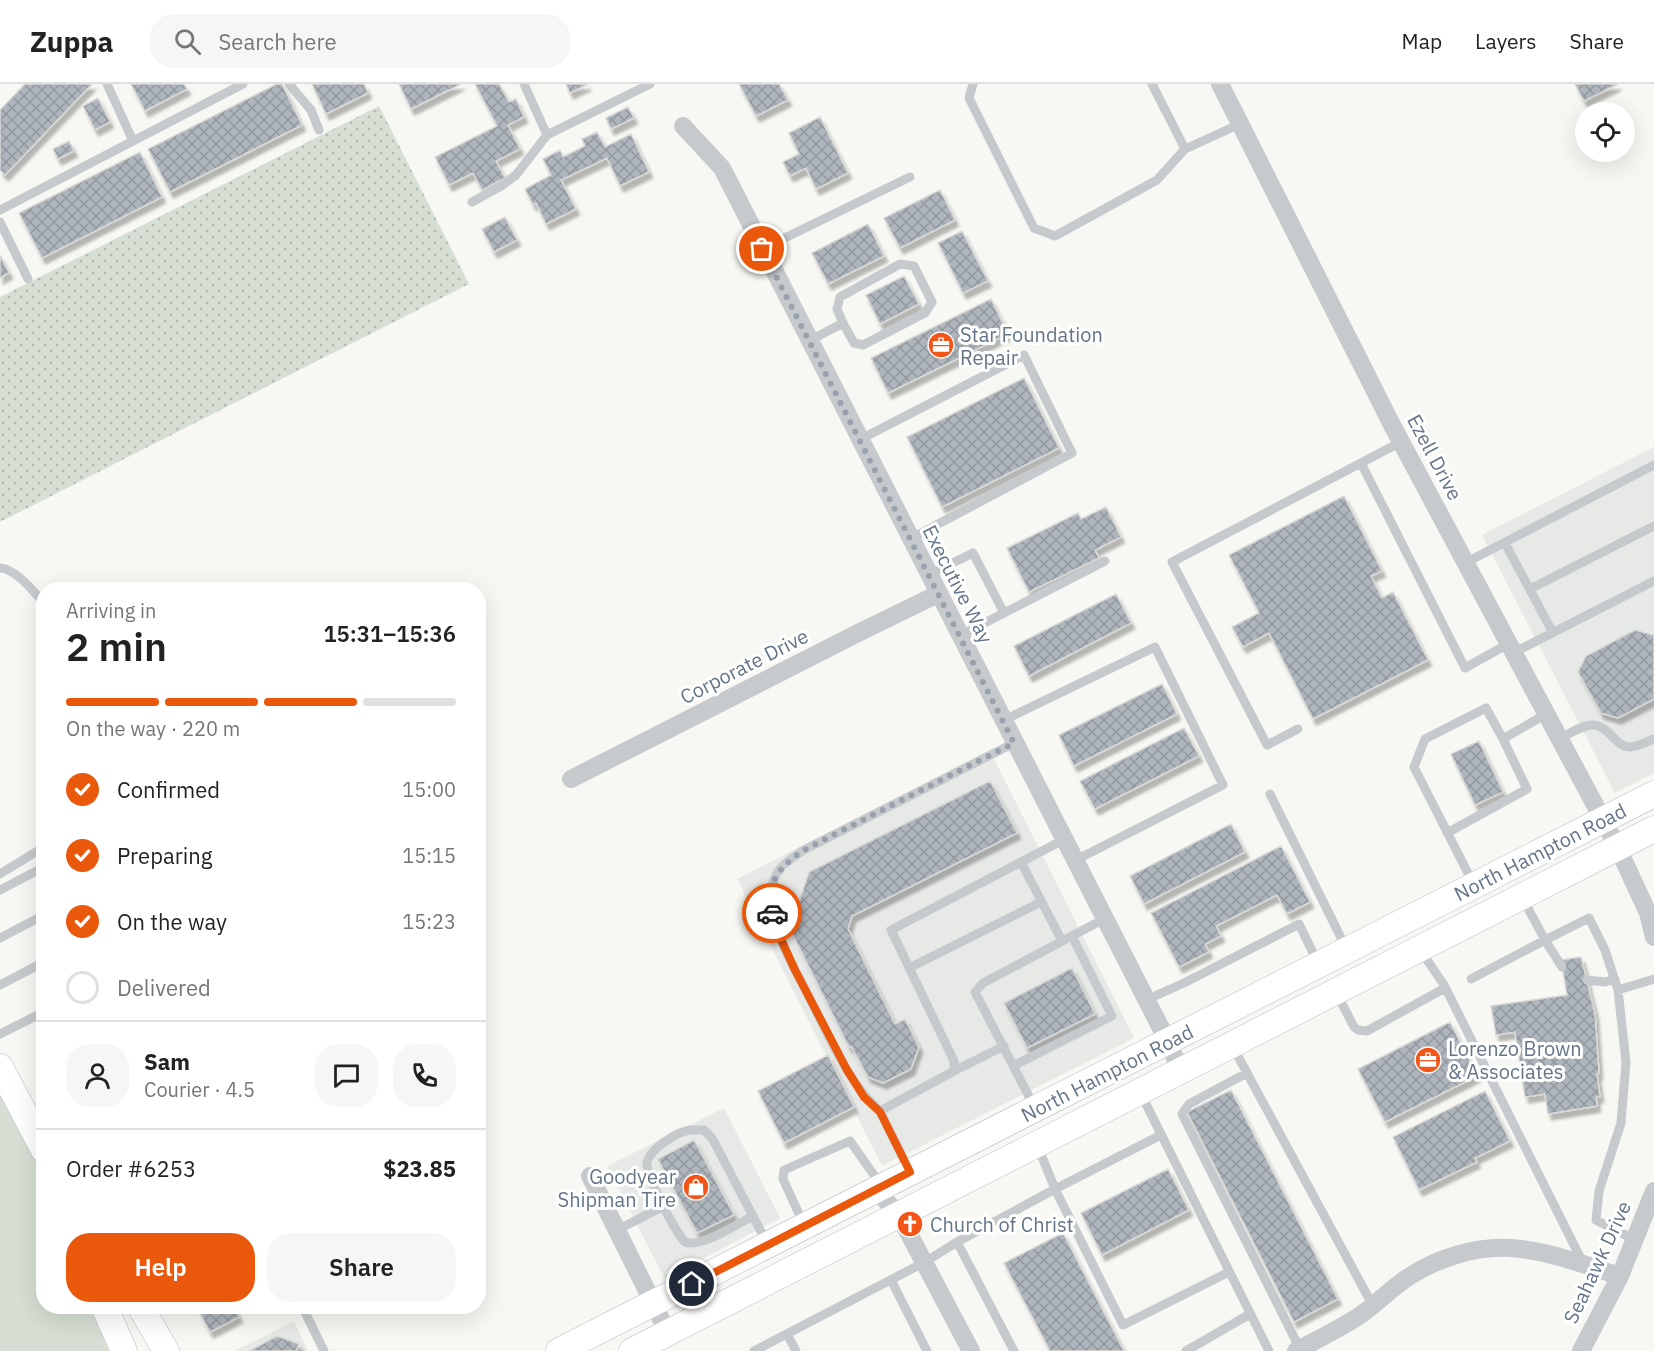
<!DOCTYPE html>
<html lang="en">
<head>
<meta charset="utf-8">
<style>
  :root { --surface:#fff; --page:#f6f6f6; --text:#222; --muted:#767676; --line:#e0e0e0; --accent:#ea580c }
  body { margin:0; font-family:"IBM Plex Sans",sans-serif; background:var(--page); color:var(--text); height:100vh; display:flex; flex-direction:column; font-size:22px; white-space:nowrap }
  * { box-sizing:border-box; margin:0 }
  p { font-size:20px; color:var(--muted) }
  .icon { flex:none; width:33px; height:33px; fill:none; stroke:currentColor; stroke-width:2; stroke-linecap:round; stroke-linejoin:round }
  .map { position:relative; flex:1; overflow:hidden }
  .panel { position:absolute; left:36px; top:498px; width:450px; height:732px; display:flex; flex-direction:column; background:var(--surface); border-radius:24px; box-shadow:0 6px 24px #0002 }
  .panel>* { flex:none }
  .tools { position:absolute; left:1575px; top:18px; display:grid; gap:12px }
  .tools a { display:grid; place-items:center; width:60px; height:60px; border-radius:50%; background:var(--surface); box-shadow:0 6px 24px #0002; font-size:30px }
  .pin { position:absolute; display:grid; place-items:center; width:51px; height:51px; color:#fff; margin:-26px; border:3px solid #fff; border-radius:50%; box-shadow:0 2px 6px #0007 }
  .courier { position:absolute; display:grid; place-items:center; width:60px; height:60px; margin:-30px; border:4px solid #ea580c; border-radius:50%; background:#fff; color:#222; box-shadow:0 2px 8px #0007 }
  .head em { font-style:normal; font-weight:600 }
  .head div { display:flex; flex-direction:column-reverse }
  .head { display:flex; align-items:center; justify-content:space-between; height:102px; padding:0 30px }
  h1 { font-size:39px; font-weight:600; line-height:45px }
  .bar { display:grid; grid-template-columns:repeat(4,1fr); gap:9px 6px; align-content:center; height:72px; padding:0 30px }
  .bar i { height:8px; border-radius:4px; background:var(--line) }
  .bar .on { background:var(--accent) }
  .bar p { grid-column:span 4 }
  .line { display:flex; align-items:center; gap:15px; padding:0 30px; border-top:2px solid var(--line) }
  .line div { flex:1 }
  .round { display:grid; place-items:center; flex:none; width:63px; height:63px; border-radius:24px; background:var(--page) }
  ol { padding:0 30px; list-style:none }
  li { display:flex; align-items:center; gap:18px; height:66px }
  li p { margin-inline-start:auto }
  li .icon { padding:6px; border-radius:50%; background:var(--accent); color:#fff; stroke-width:4 }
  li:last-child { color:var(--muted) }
  li i { width:33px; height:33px; border:3px solid var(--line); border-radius:50% }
  .button { display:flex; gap:12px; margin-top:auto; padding:12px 30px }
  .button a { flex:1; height:69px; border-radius:24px; background:var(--accent); color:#fff; font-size:24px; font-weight:600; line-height:69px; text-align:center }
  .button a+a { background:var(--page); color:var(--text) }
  header { display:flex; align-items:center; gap:36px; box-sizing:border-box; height:84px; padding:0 30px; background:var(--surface); border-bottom:2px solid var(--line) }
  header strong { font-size:28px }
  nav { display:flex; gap:33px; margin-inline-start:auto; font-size:21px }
  .search { width:420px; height:54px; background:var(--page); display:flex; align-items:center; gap:15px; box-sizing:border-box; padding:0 21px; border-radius:24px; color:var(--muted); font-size:22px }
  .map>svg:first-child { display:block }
  .built { fill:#e7e9e7 }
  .grass { fill:url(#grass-dots) }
  .park { fill:#d7dfd4 }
  .building { fill:url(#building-cross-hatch); stroke:#d8d8d6; stroke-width:1.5; filter:url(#shadow) }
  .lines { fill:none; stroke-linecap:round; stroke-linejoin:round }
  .secondary-casing { stroke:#b8bdc2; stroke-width:27 }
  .service { stroke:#c6cacd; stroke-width:9 }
  .minor { stroke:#c6cacd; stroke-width:18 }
  .secondary { stroke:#fff; stroke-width:26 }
  .done { stroke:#97a2ad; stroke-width:6; stroke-dasharray:0 10.8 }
  .route { stroke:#ea580c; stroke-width:8 }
  .labels { text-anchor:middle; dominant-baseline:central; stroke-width:6; stroke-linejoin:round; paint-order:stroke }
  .poi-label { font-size:20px; fill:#637587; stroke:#fff; text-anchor:start }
  .street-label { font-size:20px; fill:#637587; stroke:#fff }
</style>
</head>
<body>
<header>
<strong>Zuppa</strong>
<div class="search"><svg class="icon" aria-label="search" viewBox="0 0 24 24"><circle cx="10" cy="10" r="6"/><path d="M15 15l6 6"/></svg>Search here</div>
<nav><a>Map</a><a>Layers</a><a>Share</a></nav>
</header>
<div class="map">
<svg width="1654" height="1267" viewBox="0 0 1654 1267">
  <defs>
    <pattern id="grass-dots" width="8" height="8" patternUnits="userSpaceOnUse" patternTransform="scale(1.5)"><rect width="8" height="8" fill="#d7dfd4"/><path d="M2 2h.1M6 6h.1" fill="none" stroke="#b2b9b2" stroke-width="1.8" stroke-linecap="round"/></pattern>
    <pattern id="building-cross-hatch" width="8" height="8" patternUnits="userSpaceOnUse" patternTransform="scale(1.5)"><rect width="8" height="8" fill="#aeb5bc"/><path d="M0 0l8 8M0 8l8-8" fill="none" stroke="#91989e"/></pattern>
    <filter id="shadow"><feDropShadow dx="3.5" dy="6" stdDeviation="1.5" flood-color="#0004"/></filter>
  </defs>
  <rect width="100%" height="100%" fill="#f7f7f3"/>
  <path class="built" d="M1654 363V689L1615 709 1482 451Z
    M990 667 1134 954 882 1082 737 795Z
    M724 1024 780 1134 665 1195 607 1082Z
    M294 1237 308 1267H235Z"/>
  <path class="grass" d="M379 22 469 200 0 438V213Z"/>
  <path class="park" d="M0 1002 43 1090 44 1222 93 1223 115 1267H0Z"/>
  <path class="building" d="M25 0H92L5 91 0 86V26Z
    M131 0H184L187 5 145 27Z
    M277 0H282L302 41 170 108 148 65Z
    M312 0H364L368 9 326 30Z
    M399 0H461L411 25Z
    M475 0H499L509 18 516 15 524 33 508 41 520 65 496 77 505 94 482 106 473 89 449 101 435 73 497 42Z
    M566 0H588L570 9Z
    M739 0H779L788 16 756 32Z
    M1575 0H1618L1584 17Z
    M98 14 110 38 95 46 83 22Z
    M628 23 634 34 611 45 606 34Z
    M820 33 848 89 816 105 806 84 790 92 783 78 799 70 789 49Z
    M597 48 605 63 631 50 649 88 620 102 607 74 561 96 576 125 546 140 536 119 533 121 525 105 551 91 543 75 560 66 563 73 585 62 582 55Z
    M69 57 74 67 58 75 53 65Z
    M140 68 162 113 42 174 19 129Z
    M940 106 955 136 900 164 884 134Z
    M505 133 517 156 494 168 482 145Z
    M868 140 884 172 828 200 812 169Z
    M962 147 988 197 963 209 938 159Z
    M0 171 9 189 0 194Z
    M904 192 919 220 880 240 866 211Z
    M991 215 1008 250 888 309 871 274Z
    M1024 294 1059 364 942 423 907 353Z
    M1344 412 1382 487 1371 492 1382 514 1393 508 1428 576 1313 635 1269 549 1243 563 1232 543 1259 529 1229 471Z
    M1106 423 1121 453 1095 466 1099 474 1029 508 1007 464 1078 429 1081 435Z
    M1116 510 1131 539 1029 592 1014 562Z
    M1635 546 1653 551 1654 554V615L1618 634 1601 629 1578 588 1586 572Z
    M1162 600 1177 630 1074 682 1059 651Z
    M1184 644 1199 672 1095 725 1080 697Z
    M1479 657 1503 708 1475 721 1451 670Z
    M990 697 1017 749 852 832 848 845 895 940 905 935 919 963 911 985 883 999 868 993 851 962 849 963 790 845 809 788Z
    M1231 740 1245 768 1144 820 1130 792Z
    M1281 762 1310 818 1287 830 1277 811 1216 842 1221 852 1205 860 1209 868 1179 883 1151 829Z
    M1581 873 1595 930 1599 989 1597 990 1600 1013H1596L1597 1022 1548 1030 1545 1010 1525 1013 1515 948 1496 951 1491 922 1567 911 1561 876Z
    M1072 884 1095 930 1027 964 1004 919Z
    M1450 938 1477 992 1385 1038 1358 985Z
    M828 971 854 1023 784 1059 758 1007Z
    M1231 1006 1338 1215 1294 1238 1187 1028Z
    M1485 1007 1510 1057 1475 1074 1477 1078 1419 1106 1393 1053Z
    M694 1056 734 1131 697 1149 658 1075Z
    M1168 1085 1189 1126 1102 1171 1081 1129Z
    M1063 1149 1124 1267H1050L1004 1179Z
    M202 1222H234L239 1233 210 1248 198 1225Z
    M277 1252 299 1260 296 1267H249Z"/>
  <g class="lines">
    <defs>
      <path id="secondary" d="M0 983 44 1066
        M104 1222 124 1267
        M140 1222 166 1267
        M559 1267 1654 710
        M632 1267 1654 745"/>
    </defs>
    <use href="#secondary" class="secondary-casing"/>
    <path class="service" d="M107 0 133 57
      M289 0 311 26 319 46
      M524 0 547 51
      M973 0 969 14 1034 144 1055 152 1157 96 1185 65
      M1152 0 1185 65 1240 40
      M472 118 501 102 516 91 547 51 650 0
      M0 126 243 0
      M0 138 28 195
      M762 165 910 93
      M809 257 843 239 854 259 863 261 925 229 932 218 914 182 900 180 840 213 837 225 843 239
      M859 356 1024 271 1072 369 910 455
      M1361 379 1465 584 1508 560
      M1505 459 1553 549
      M1465 479 1654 381
      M0 484C15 484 34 508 44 519
      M928 491 973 469 1004 529 959 552
      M1530 505 1654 442
      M1004 529 1105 477
      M1513 569 1654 497
      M1002 637 1155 563 1223 701 1074 777
      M1298 645 1267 661 1172 478 1401 358
      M1559 655C1569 650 1583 640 1595 641 1610 643 1616 664 1631 663 1639 662 1647 658 1654 655
      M1270 710 1346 864
      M1447 749 1527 705 1503 655
      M1021 778 1062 857
      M0 790 44 763
      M1474 801 1414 683 1425 655 1486 624 1503 655 1546 630
      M0 806 44 783
      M1522 813 1545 856 1589 834 1605 866 1618 906 1654 895
      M0 854 44 831
      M1421 867 1444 901 1583 1179
      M909 884 1041 818
      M1471 895 1545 856 1562 883
      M1587 896 1605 898 1615 895
      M0 901 44 878
      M1618 906 1626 978 1621 1039 1599 1107 1596 1136 1635 1156
      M1337 910 1354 943 1358 946 1367 947 1445 904
      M1146 916 1184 899 1299 840 1318 879
      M0 950 44 928
      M1233 963 1373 1222
      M1013 982 1112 932 1072 852
      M954 987 1004 962
      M1247 989 1189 1020 1182 1030 1300 1265
      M1141 1010 1269 1267
      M1035 1024 975 908 983 899 1104 835
      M880 1027C847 997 830 954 810 915 798 891 783 866 775 841 770 828 769 809 774 796 778 782 791 775 802 767L1014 659
      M1038 1063 1055 1105 1161 1051
      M909 1086 880 1027 954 987V977L891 846 1063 756
      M753 1132C737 1140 702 1164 685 1158 675 1147 646 1093 647 1079 649 1065 677 1048 690 1046 694 1046 699 1046 704 1046L712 1054 767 1159
      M804 1141 783 1095 784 1086 850 1057 881 1101
      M617 1146 664 1122
      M957 1158 1014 1267
      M891 1196 927 1267
      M302 1222 324 1267
      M787 1250 796 1267
      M754 1267 925 1178 957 1158 1055 1105 1123 1241 1229 1188
      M1186 1267 1250 1230"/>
    <path class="minor" d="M1220 0 1392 341 1618 764 1648 829 1654 853
      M683 42 722 84 1168 958 1181 987
      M571 695 858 549 938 510
      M590 1092 668 1249
      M876 1106 899 1131 971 1267
      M1296 1267C1316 1256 1337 1246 1356 1234 1375 1222 1391 1204 1410 1192 1438 1174 1476 1162 1510 1164 1547 1166 1584 1181 1620 1192
      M1581 1267 1620 1192 1654 1107"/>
    <use href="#secondary" class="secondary"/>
  </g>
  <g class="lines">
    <path class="done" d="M762 165 1014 659 802 767C779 785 766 796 772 829"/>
    <path class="route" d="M692 1200 910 1088 880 1028 864 1013 847 986 795 886 775 842 772 829"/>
  </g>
  <defs>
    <symbol id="office-disc" viewBox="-11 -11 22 22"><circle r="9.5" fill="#f35417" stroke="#fff"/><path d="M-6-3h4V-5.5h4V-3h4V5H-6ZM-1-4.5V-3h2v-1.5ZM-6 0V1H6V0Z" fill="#fff"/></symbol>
    <symbol id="shop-disc" viewBox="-11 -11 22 22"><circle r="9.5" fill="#f35417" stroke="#fff"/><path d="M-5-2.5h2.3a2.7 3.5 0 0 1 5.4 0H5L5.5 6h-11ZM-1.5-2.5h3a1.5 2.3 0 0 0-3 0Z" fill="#fff"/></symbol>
    <symbol id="church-disc" viewBox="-11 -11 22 22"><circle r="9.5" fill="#f35417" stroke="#fff"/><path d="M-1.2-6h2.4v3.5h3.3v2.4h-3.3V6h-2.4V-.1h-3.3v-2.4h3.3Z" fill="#fff"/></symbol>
  </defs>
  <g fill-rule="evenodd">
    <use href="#office-disc" x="926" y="246" width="30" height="30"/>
    <use href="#office-disc" x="1413" y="961" width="30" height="30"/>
    <use href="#shop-disc" x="681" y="1088" width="30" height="30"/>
    <use href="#church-disc" x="895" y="1125" width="30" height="30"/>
  </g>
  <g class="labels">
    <g class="poi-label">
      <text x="960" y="250">Star Foundation<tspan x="960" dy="23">Repair</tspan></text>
      <text x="1448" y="964">Lorenzo Brown<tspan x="1448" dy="23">&amp; Associates</tspan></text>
      <text x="676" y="1092" text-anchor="end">Goodyear<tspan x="676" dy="23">Shipman Tire</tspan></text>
      <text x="930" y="1140">Church of Christ</text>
    </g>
    <g class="street-label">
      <text transform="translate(1435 373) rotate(62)">Ezell Drive</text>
      <text transform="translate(958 500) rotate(63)">Executive Way</text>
      <text transform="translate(744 582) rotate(-27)">Corporate Drive</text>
      <text transform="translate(1540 768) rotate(-27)">North Hampton Road</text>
      <text transform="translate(1107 989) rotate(-27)">North Hampton Road</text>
      <text transform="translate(1597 1178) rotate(-65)">Seahawk Drive</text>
    </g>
  </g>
</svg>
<div class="tools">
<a><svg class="icon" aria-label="locate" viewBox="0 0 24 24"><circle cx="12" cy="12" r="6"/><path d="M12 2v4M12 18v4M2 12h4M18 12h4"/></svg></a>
</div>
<div class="pin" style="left:762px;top:165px;background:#ea580c"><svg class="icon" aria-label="bag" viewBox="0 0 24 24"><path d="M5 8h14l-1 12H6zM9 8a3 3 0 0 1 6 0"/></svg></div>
<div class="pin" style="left:692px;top:1200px;background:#1f2937"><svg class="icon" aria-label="home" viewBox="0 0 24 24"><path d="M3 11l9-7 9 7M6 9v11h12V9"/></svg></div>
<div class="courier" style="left:772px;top:829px"><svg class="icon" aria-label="car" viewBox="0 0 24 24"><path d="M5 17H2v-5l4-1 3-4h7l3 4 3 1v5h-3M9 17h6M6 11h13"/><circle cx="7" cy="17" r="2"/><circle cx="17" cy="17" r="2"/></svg></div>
<section class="panel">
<div class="head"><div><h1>2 min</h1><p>Arriving in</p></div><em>15:31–15:36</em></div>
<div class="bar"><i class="on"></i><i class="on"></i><i class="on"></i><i></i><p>On the way · 220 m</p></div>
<ol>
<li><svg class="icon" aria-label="check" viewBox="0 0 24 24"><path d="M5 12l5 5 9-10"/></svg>Confirmed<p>15:00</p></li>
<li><svg class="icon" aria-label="check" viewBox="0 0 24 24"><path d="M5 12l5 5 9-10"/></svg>Preparing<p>15:15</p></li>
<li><svg class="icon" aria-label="check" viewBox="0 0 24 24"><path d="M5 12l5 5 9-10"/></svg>On the way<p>15:23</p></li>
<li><i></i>Delivered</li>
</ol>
<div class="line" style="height:108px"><a class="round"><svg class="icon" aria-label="person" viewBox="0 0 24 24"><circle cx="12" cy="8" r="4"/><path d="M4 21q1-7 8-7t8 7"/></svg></a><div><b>Sam</b><p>Courier · 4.5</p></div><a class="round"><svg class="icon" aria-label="chat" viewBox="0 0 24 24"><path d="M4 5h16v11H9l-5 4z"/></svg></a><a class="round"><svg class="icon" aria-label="phone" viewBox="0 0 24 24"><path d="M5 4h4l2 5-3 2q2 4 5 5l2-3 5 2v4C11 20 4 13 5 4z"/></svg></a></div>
<div class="line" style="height:78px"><div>Order #6253</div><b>$23.85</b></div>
<div class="button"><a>Help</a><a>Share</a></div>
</section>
</div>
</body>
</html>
